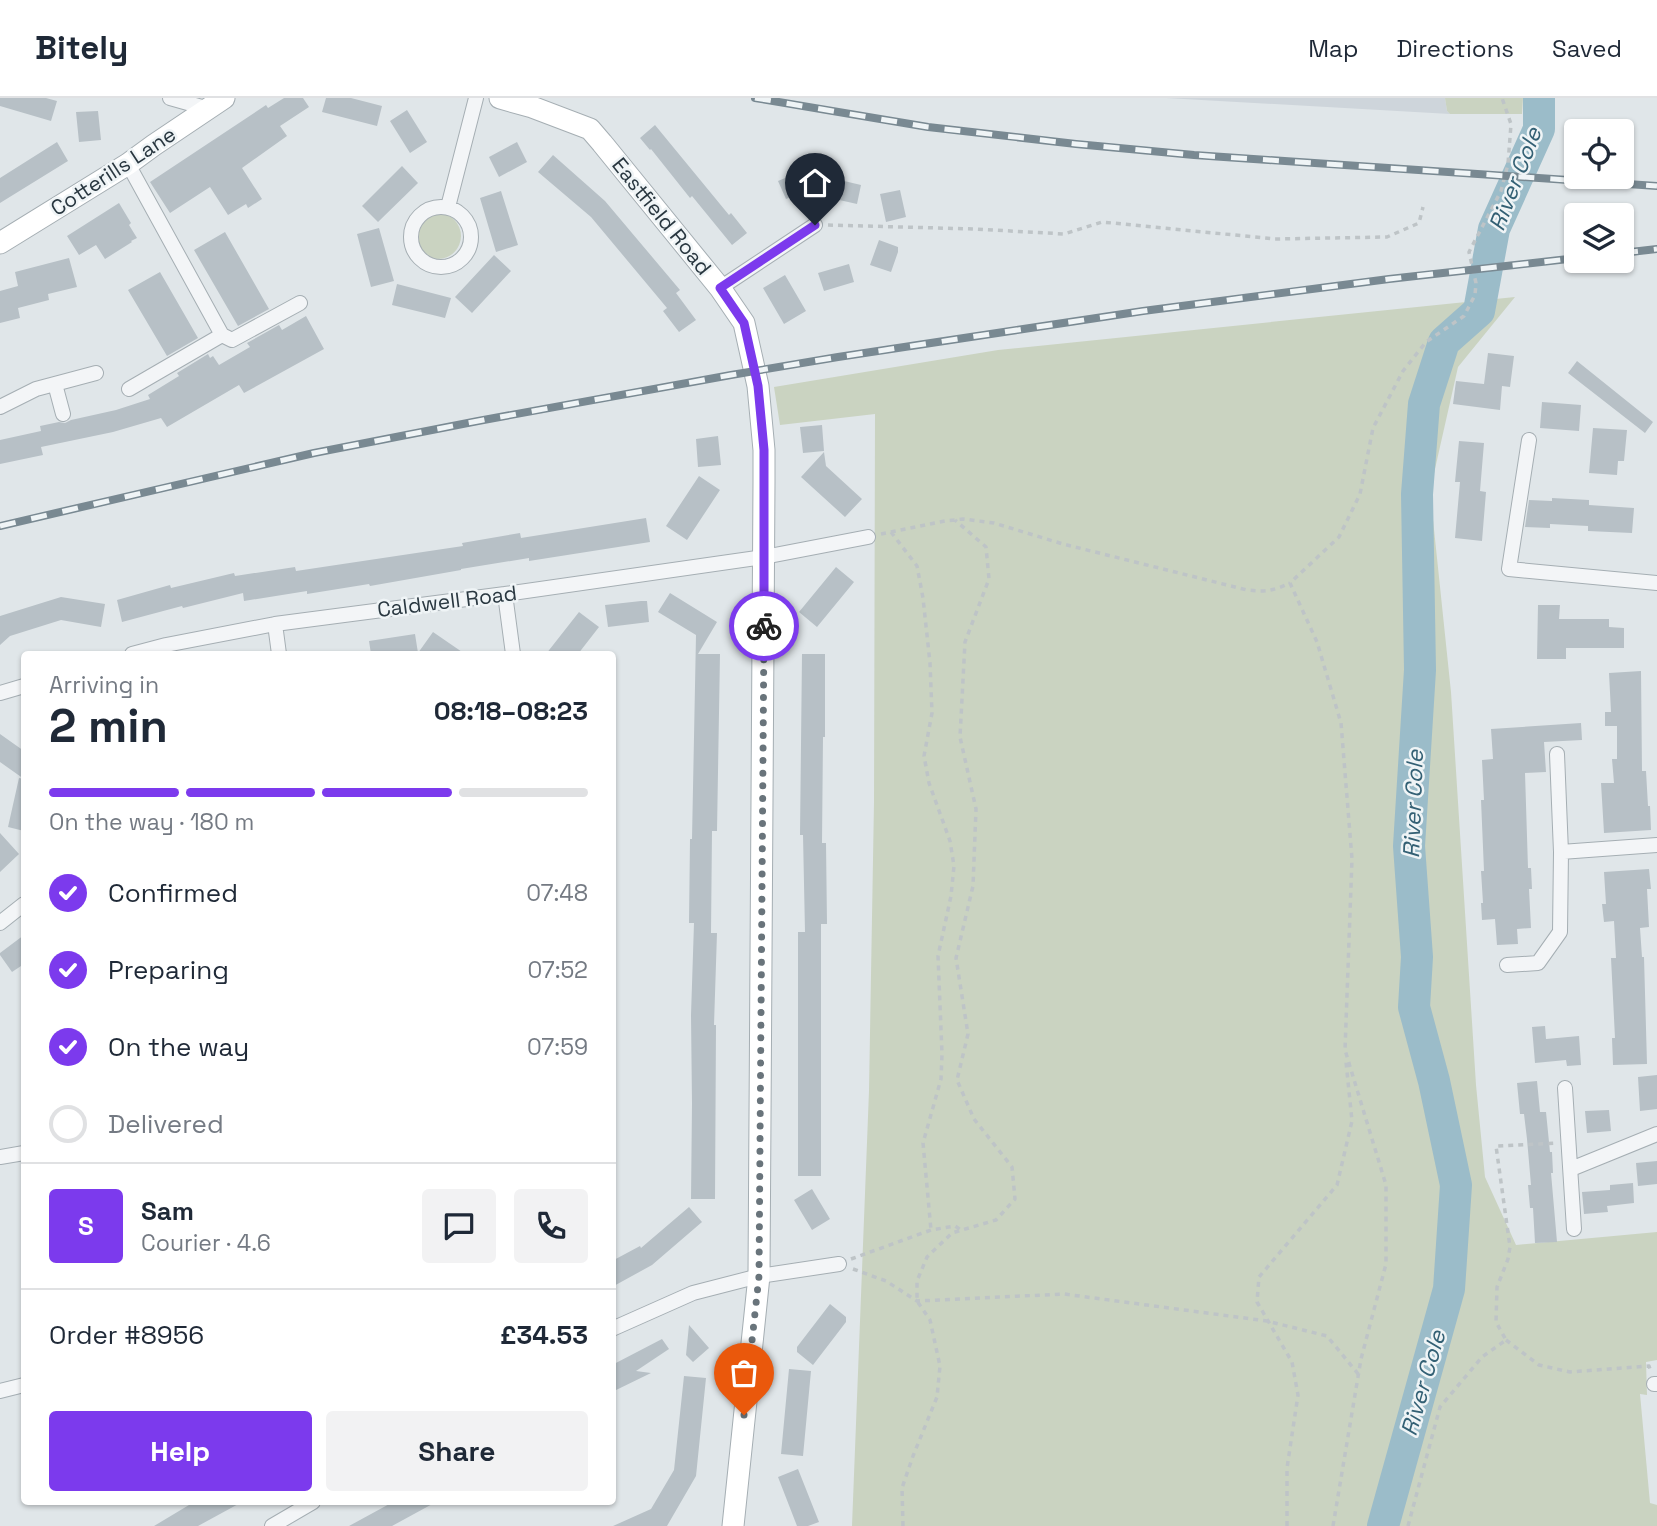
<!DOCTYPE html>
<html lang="en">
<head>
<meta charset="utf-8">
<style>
  :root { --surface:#fff; --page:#f2f2f3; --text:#1f2937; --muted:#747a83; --line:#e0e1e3; --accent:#7c3aed }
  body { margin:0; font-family:"Space Grotesk",sans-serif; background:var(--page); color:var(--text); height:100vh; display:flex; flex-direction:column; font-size:26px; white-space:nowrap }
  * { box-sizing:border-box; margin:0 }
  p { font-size:23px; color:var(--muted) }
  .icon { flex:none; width:38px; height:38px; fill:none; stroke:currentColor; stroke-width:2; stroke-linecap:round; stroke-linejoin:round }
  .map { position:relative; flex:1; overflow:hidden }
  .drawer { position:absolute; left:21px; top:553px; width:595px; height:854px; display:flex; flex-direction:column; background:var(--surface); border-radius:7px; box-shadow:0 2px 5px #0004 }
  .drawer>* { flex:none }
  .controls { position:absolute; left:1564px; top:21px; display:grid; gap:14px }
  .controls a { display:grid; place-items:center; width:70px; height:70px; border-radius:7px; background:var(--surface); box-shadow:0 2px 5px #0004; font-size:35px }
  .pin { position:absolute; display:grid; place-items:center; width:60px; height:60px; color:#fff; margin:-72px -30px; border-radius:50% 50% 50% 0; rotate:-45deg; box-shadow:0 0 7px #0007 }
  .pin .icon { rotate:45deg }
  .courier { position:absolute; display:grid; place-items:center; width:70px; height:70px; margin:-35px; border:5px solid #7c3aed; border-radius:50%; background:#fff; color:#222; box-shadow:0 2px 9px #0007 }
  .summary em { font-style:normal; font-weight:700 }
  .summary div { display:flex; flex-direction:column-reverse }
  .summary { display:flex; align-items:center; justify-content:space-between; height:119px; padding:0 28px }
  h1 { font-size:46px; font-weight:700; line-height:52px }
  .bar { display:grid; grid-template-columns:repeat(4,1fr); gap:10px 7px; align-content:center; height:84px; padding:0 28px }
  .bar i { height:9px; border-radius:5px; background:var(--line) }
  .bar .current { background:var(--accent) }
  .bar p { grid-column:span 4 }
  .line { display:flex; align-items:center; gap:18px; padding:0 28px; border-top:2px solid var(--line) }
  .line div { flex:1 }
  .round { display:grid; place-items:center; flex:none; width:74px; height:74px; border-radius:7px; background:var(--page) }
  ol { padding:0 28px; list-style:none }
  li { display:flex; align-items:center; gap:21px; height:77px }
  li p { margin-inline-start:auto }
  li .icon { padding:7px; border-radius:50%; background:var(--accent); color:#fff; stroke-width:4 }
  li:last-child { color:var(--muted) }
  li i { width:38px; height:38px; border:4px solid var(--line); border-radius:50% }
  .action { display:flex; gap:14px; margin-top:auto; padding:14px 28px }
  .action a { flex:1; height:80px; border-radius:7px; background:var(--accent); color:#fff; font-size:28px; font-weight:700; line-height:80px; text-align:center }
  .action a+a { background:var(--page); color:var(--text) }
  header { display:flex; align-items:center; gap:42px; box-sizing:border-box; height:98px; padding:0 35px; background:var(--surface); border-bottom:2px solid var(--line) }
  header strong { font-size:33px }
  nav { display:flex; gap:38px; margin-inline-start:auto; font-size:24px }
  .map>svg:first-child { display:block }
  .built { fill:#ced5db }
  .green { fill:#cad3c1 }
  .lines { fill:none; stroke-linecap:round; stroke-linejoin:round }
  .river { stroke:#9bbcc9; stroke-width:32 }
  .building { fill:#b7c0c6 }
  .street-casing { stroke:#a5aeb3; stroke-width:16 }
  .secondary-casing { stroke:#a5aeb3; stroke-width:23 }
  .path { stroke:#bec4c7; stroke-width:3.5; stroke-dasharray:5 5; stroke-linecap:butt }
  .street { stroke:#f3f5f7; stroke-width:14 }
  .secondary { stroke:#fff; stroke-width:21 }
  .rail-casing { stroke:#798992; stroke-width:8 }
  .rail { stroke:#eff4f6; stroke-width:5; stroke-dasharray:16; stroke-linecap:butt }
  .done { stroke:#69747b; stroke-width:7; stroke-dasharray:0 12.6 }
  .route { stroke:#7c3aed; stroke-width:9 }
  .labels { text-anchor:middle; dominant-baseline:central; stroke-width:5; stroke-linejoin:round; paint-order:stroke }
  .street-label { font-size:21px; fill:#293740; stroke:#eff4f6 }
  .water-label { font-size:23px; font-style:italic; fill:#336074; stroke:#eff4f6 }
</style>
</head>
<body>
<header>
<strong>Bitely</strong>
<nav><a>Map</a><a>Directions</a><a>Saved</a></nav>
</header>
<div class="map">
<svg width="1657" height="1428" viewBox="0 0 1657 1428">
  <rect width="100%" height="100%" fill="#e0e6e9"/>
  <path class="built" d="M1166 0H1445L1447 13 1450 16Z"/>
  <path class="green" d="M1445 0H1523L1522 16H1450L1447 13Z
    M415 138a23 23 0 1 1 46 0a23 23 0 1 1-46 0Z
    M1515 199 1458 269 1430 393 1451 594 1476 987 1485 1079 1516 1147 1657 1134V1262L1646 1264 1647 1297 1640 1296 1650 1405 1657 1407V1428H852L869 993 874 704 875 316 780 327 774 289 998 252Z"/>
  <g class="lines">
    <path class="river" d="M1383 1428 1449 1191 1456 1087 1434 983 1414 909 1417 859 1409 748 1420 572 1417 396 1424 306 1444 244 1479 213 1494 131 1539 31V0"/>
  </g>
  <path class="building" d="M0 0H46L57 3 51 23 0 8Z
    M284 0H303L309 9 280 28 287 38 242 70 262 101 248 110 246 106 228 117 210 89 170 115 150 84 266 7 268 10Z
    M326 0H351L382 8 377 28 322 14Z
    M407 12 427 44 410 55 390 23Z
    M98 13 101 42 79 44 76 14Z
    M655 27 729 117 731 115 747 135 732 147 692 98 690 100 651 51 650 52 640 40Z
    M57 44 68 63 0 105V80Z
    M517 44 527 64 499 79 489 59Z
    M553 57 605 103 680 192 676 195 696 222 679 234 663 213 667 210 591 119 538 74Z
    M402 68 418 85 378 124 362 108Z
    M802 73 861 87 857 106 804 94 786 101 778 83Z
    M900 92 906 119 886 124 880 96Z
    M501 93 518 147 496 154 480 100Z
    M119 105 131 125 129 127 137 140 131 143 132 144 105 161 96 147 79 157 67 138Z
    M379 130 394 183 371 189 357 136Z
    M225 134 269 211 238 228 194 152Z
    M879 142 898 149V154L891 174 870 167Z
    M494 157 511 173 472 215 455 199Z
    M69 160 77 189 48 196 49 202 18 210 20 220 0 225V193L18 188 15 174Z
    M849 166 854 184 824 193 818 175Z
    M160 174 198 240 167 258 128 192Z
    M785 177 806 213 784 226 763 190Z
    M397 186 451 200 445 220 392 207Z
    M306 218 324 251 244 295 239 287 167 329 161 320 113 334 41 349 43 357 0 366V342L41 333 40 328 59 324 65 325 71 322 116 312 150 301 148 297 179 278 177 275 208 256 210 260 213 258 219 267 250 249 247 245 279 227 282 232Z
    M1488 255 1514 258 1510 289 1502 288 1500 312 1453 306 1456 283 1484 286Z
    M1577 263 1653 324 1645 335 1568 275Z
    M1542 304 1581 307 1579 333 1540 330Z
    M822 327 824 353 803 355 800 329Z
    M1593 330 1627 332 1624 363H1618L1617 377 1589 375Z
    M718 338 721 367 698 369 696 341Z
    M1459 343 1484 345 1480 393 1486 394 1482 443 1455 440 1460 384H1455Z
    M824 354 826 368 862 401 845 419 801 379Z
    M699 378 720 392 687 442 666 428Z
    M1552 400 1589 402V407L1634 410 1632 435 1588 433V428L1550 426V430L1525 429 1529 402 1552 403Z
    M646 420 650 444 529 463V460L461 471V472L370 488 369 486 307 496V493L244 503 243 495 183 510 182 508 122 524 117 502 170 487 171 490 234 475 235 478 295 469 296 473 463 448 462 445 520 435 521 440Z
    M836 469 854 484 817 529 799 514Z
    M670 495 717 524 698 556H720L717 733H712L711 835H717L714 927H716L715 1101H691L692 1005 691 917 694 825H689L690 741H692L696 537 658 514Z
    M61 499 105 506 101 529 61 522 10 538 0 547V518Z
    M641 503H647L649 524 608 529 605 507Z
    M1538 507H1560L1559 521H1609V529L1624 530V550H1566V561H1537Z
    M579 514 599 529 578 556H546Z
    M433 534 465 556H371L369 543 415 536 418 555Z
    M802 556H825V639H823L822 745H826L827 826H821V1078H798V834H805L803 737H800Z
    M1641 573 1642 673H1646L1648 708H1650L1651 732 1604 735 1601 685H1614L1612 661H1617V628H1605V614H1611L1609 575Z
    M1581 625 1582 642 1544 644 1546 674 1525 675 1528 770H1531L1532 791H1529L1531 830 1517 831 1518 846 1497 847 1495 821 1482 822 1481 805H1483L1481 773H1484L1481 702H1484L1482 662 1493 661 1491 631Z
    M0 636 24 653V733L8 729 19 680 24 681 0 664Z
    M0 735 19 756 0 774Z
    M1649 771 1651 791H1647L1649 829 1640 830 1642 859H1644L1647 966 1613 967 1612 940H1615L1611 860H1616L1614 823 1604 824 1602 806H1606L1604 774Z
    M24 837V866L12 874 0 857V855Z
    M1545 928 1546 941 1579 938 1581 967 1567 968 1566 962 1535 965 1532 929Z
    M1657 977V1011L1640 1013 1638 979Z
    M1537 983 1540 1014H1546L1550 1054H1552L1553 1075H1551L1557 1144 1535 1145 1533 1110H1530L1528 1087H1531L1527 1041 1524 1016H1520L1517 985Z
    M1609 1012 1611 1033 1587 1035 1585 1013Z
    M1657 1063V1086L1638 1088 1636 1065Z
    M1633 1085 1634 1105 1607 1108 1608 1114 1584 1116 1582 1094 1610 1092V1087Z
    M812 1091 830 1121 812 1132 794 1102Z
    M689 1109 702 1124 652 1167 612 1189V1163L640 1148 641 1150Z
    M830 1206 846 1219V1224L813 1267 797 1254V1249Z
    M689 1227 709 1250 693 1264 686 1257Z
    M662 1241 669 1251 636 1273 651 1275 612 1294V1267Z
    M789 1271 811 1273 803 1358 781 1356Z
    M684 1278 706 1280 696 1378 667 1428H613L651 1411 674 1372Z
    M798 1371 819 1424 808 1428H797L778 1379Z
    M194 1404H242L198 1428H154Z
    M393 1404H436L392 1428H349Z"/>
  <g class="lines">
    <defs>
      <path id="street" d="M170 0 209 11
        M128 66 222 237
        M411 139a30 30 0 1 1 60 0a30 30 0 1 1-60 0Z
        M448 109 476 0
        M720 190 815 127
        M55 286 63 316
        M129 291 222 237 232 242 300 205
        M0 309 36 291 96 275
        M1529 342 1509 471 1657 485
        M505 496 513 556
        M275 526 279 556
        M132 556 166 547 275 526 505 496 764 459 868 439
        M0 595 24 588
        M1561 754 1657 747
        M0 825 24 806
        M1507 867 1538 865 1560 834 1561 754 1557 656
        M1565 990 1574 1131
        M0 1059 24 1055
        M1571 1071 1657 1036
        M612 1231 693 1195 759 1178 839 1166
        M1654 1286H1657
        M0 1293 24 1287
        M272 1428 313 1404"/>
      <path id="secondary" d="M500 0 532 9 590 31 602 45 720 190 744 225 758 288 764 352V384L759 1178 733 1428
        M0 145 128 66 154 47 224 0"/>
    </defs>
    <use href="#street" class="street-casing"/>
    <use href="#secondary" class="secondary-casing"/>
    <path class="path" d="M828 127 975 131 1064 136 1102 124 1275 141 1387 139 1419 125 1423 109
      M891 434 917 468 923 500 930 565 932 615 924 658 929 685 950 743 954 768 951 798 938 858 942 956 941 981 923 1045 931 1132
      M881 436 945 423 963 421 994 425 1063 446 1247 492C1266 494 1273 493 1290 485
      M851 1161 931 1132 955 1128 961 1132
      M853 1171 886 1183 917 1203 1064 1196 1267 1223 1327 1238 1359 1277
      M1506 1242 1539 1267 1570 1274 1649 1268 1651 1274
      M903 1428 902 1390 913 1358 937 1299 940 1268 930 1222 917 1203V1183L927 1159 952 1135 996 1122 1015 1101 1012 1069 974 1021 957 982 968 936 956 860 973 788 976 711 960 639 965 544 989 481 986 449 955 422
      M1287 1428V1370L1298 1297 1292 1264 1257 1204 1259 1179 1337 1087 1352 1023 1346 964
      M1333 1428 1361 1261 1386 1166V1087L1345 952 1352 761 1341 625 1317 544 1290 485 1339 439 1360 396 1373 330 1403 273 1426 244 1464 218 1475 197 1476 185 1469 154 1501 93 1508 66 1511 26 1502 0
      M1408 1428 1440 1309 1482 1259 1506 1242 1496 1224 1497 1189 1508 1161 1510 1149 1496 1048 1556 1045"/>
    <use href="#street" class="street"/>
    <use href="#secondary" class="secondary"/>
    <defs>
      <path id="rail" d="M755 0 928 29 1076 46 1194 57 1657 88
        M1622 155 1657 151
        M0 428 314 355 478 323 731 277 838 259 1143 213 1389 181 1577 160"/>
    </defs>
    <use href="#rail" class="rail-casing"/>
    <use href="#rail" class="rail"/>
  </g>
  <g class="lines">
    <path class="done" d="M744 1317 759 1178 764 528"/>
    <path class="route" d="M764 528V352L758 288 744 225 720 190 815 127"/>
  </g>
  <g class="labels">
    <g class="street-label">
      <text transform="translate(113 73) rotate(-33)">Cotterills Lane</text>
      <text transform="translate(662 118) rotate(51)">Eastfield Road</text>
      <text transform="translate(447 503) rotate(-7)">Caldwell Road</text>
    </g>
    <g class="water-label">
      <text transform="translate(1515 81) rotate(-69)">River Cole</text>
      <text transform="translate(1413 706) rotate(-88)">River Cole</text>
      <text transform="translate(1423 1285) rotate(-74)">River Cole</text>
    </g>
  </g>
</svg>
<div class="controls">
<a><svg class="icon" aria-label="locate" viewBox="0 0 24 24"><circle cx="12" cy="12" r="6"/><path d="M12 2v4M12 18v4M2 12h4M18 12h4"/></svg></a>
<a><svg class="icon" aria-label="layers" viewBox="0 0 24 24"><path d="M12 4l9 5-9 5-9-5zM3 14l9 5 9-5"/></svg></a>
</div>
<div class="pin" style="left:744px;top:1317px;background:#ea580c"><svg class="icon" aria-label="bag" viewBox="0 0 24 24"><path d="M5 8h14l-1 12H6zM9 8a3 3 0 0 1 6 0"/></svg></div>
<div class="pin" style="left:815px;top:127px;background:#1f2937"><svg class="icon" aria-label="home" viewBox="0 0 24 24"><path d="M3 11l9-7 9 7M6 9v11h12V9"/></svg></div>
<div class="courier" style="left:764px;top:528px"><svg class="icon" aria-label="bike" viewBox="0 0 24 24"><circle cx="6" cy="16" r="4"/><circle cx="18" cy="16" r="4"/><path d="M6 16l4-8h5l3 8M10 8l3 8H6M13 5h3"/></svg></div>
<section class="drawer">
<div class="summary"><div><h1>2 min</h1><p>Arriving in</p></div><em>08:18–08:23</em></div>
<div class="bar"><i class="current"></i><i class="current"></i><i class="current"></i><i></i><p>On the way · 180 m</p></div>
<ol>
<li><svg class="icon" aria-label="check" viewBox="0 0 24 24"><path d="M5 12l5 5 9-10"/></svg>Confirmed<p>07:48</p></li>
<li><svg class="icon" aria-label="check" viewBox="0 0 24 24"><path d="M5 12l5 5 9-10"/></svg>Preparing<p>07:52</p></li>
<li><svg class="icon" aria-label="check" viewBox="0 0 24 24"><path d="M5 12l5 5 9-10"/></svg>On the way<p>07:59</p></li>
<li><i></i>Delivered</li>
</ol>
<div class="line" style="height:126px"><b class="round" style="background:var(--accent);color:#fff">S</b><div><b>Sam</b><p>Courier · 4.6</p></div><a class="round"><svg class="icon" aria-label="chat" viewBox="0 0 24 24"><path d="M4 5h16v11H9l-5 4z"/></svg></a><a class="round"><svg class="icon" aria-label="phone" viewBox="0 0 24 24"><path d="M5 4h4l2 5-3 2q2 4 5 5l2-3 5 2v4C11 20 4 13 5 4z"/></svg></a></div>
<div class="line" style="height:91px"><div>Order #8956</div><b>£34.53</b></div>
<div class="action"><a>Help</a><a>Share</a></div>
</section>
</div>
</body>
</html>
